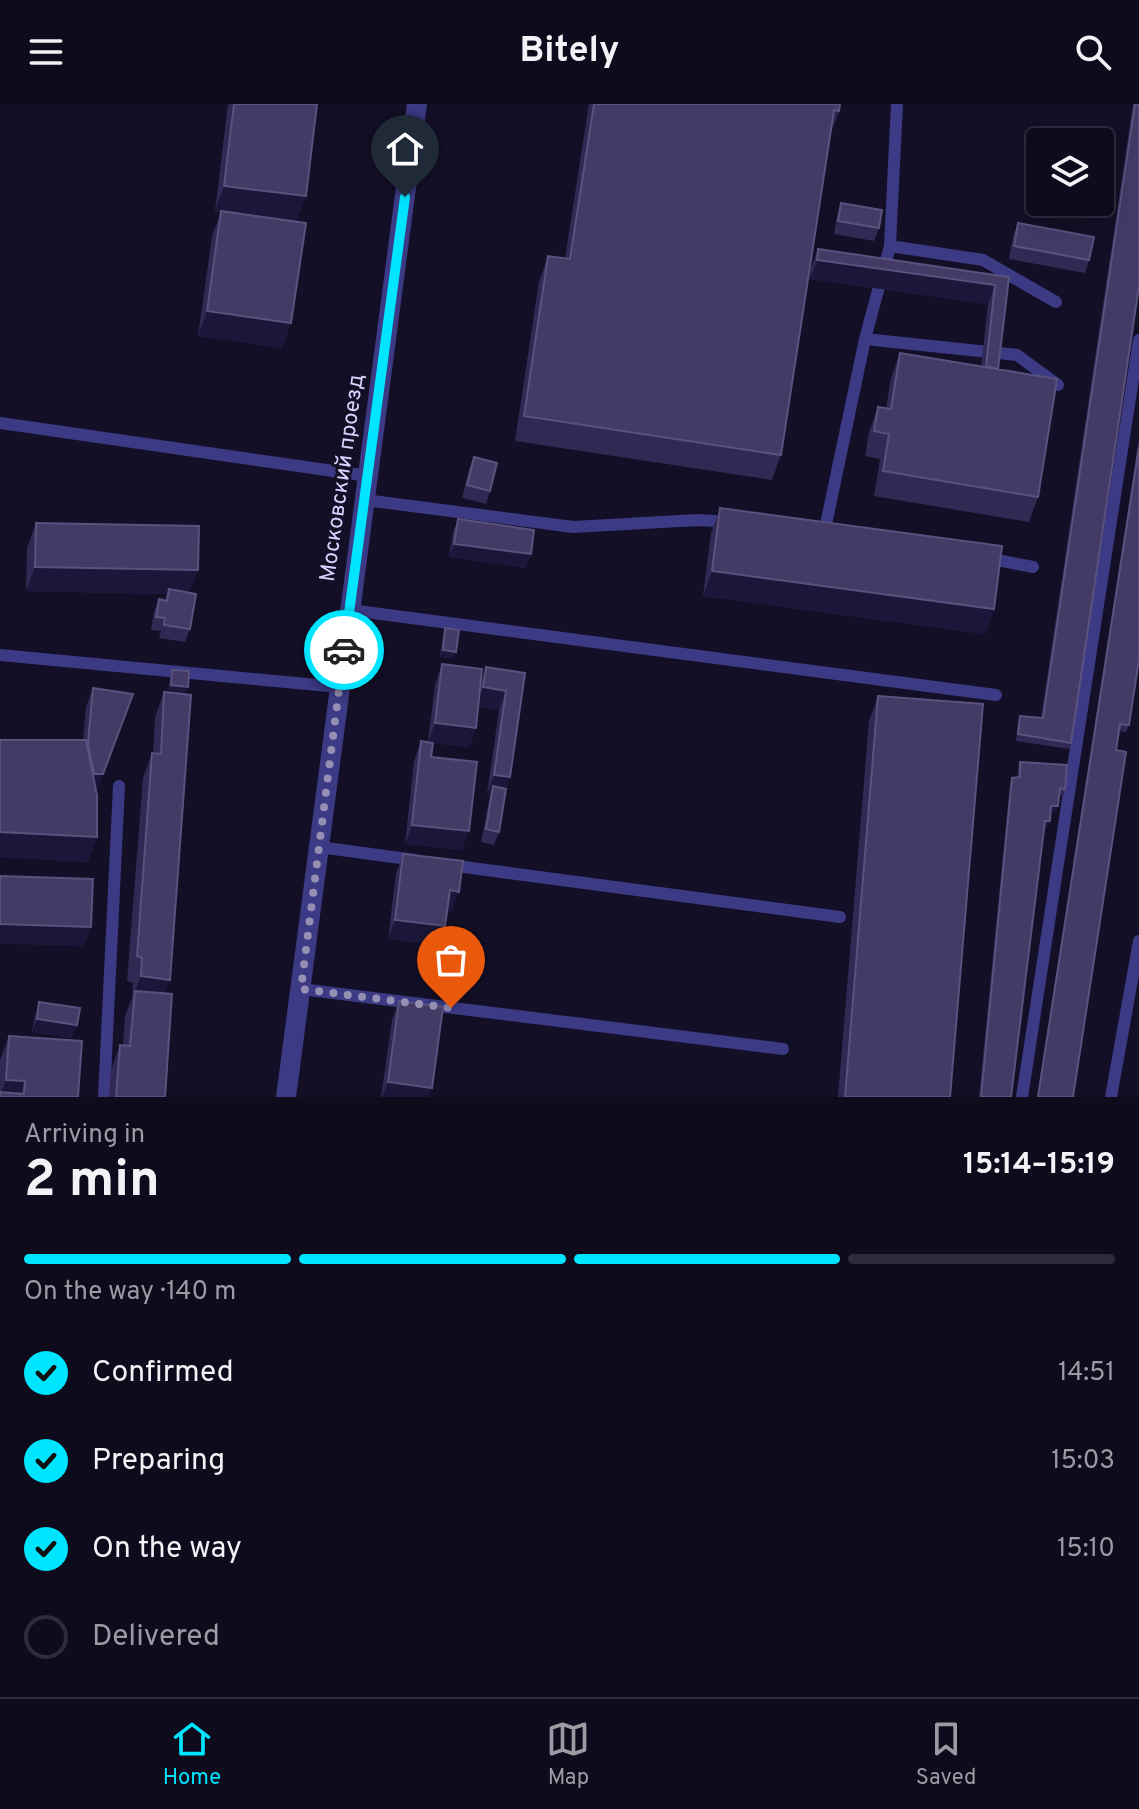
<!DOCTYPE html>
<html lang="en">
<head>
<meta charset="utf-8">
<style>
  :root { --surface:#0e0b1c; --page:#171425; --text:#f1f3f6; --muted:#9b9ba3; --line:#2e2b3b; --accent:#00e5ff }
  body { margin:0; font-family:Overpass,sans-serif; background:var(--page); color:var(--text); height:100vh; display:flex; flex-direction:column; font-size:30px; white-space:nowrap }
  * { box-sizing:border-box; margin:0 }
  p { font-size:26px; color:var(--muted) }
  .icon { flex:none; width:44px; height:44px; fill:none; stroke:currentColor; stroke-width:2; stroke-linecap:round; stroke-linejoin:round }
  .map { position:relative; height:993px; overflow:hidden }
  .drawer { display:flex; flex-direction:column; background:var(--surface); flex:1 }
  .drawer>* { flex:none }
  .controls { position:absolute; left:1026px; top:24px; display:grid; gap:16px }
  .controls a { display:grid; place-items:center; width:88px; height:88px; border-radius:8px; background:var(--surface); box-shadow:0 8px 32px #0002,0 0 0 2px var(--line); font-size:40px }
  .pin { position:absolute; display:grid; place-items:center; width:68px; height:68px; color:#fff; margin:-82px -34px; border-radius:50% 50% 50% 0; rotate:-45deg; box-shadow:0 0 8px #0007 }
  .pin .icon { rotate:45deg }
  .courier { position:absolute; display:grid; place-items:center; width:80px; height:80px; margin:-40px; border:6px solid #00e5ff; border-radius:50%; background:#fff; color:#222; box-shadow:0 2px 10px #0007 }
  .headline em { font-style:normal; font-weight:700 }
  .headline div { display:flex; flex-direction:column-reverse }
  .headline { display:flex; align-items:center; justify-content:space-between; height:136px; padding:0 24px }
  h1 { font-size:52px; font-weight:700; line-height:60px }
  .bar { display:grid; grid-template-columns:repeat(4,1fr); gap:12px 8px; align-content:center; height:96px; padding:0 24px }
  .bar i { height:10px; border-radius:6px; background:var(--line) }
  .bar .current { background:var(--accent) }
  .bar p { grid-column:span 4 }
  ol { padding:0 24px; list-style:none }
  li { display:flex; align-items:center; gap:24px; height:88px }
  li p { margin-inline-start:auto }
  li .icon { padding:8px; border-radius:50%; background:var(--accent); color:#111; stroke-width:4 }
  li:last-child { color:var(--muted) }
  li i { width:44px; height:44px; border:4px solid var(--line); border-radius:50% }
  header { display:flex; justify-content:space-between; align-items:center; height:104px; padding:0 24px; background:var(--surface); font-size:36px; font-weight:700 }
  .tab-bar { display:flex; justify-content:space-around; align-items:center; height:112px; border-top:2px solid var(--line); background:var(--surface); font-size:22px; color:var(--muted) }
  .tab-bar a { display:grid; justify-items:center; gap:4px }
  .tab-bar .current { color:var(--accent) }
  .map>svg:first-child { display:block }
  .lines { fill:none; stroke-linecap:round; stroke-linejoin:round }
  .service { stroke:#3d3a85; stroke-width:12 }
  .tertiary { stroke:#3d3a85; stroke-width:20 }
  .wall { fill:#312854 }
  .shaded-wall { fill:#1d163a }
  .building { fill:#433a66; stroke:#5a527e; stroke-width:2 }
  .done { stroke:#948fb3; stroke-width:8; stroke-dasharray:0 14.4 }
  .route { stroke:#00e5ff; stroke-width:10 }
  .labels { text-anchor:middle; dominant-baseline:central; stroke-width:6; stroke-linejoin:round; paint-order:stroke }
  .street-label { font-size:22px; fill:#d9d4ff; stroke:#130f26 }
</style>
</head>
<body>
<header><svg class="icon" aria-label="menu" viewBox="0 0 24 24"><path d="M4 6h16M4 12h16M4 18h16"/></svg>Bitely<svg class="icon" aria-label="search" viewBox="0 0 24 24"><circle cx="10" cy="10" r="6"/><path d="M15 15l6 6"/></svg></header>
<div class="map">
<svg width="1139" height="993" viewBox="0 0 1139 993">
  <rect width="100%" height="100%" fill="#130f26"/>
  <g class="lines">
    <path class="service" d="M890 142 983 156 1056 198
      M865 235 1017 251 1058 281
      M0 319 368 372
      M365 396 573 423 697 416 732 418
      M825 425 865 235 890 142 897 0
      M987 454 1033 463
      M350 506 996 591
      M0 551 339 583
      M319 743 415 756
      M449 761 840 813
      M301 885 783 945
      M104 993 119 682
      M1022 993 1139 236
      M1111 993 1139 837"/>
    <path class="tertiary" d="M286 993 417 0"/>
  </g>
  <path class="wall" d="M228 0H317L297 117 243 110 282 244 198 232 212 132 221 108 215 107Z
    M589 0H840L839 7 830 31 781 351 772 376 515 337 539 177 548 152 565 154Z
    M1133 0H1139L1071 639 1069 645 1016 637 1018 619 1020 612 1041 614Z
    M841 99 879 124 874 137 834 130 837 112Z
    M1018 119 1089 156 1085 169 1009 155 1013 132Z
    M818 145 1009 173 998 265 1038 393 1029 418 874 392 880 355 865 352 869 328 878 303 886 304 891 274 900 249 981 263 988 200 810 175 811 164Z
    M1139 334V555L1129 621 1126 628 1119 627 1073 993H1037Z
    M474 353 490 387 486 400 462 394 469 366Z
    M720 404 994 505 985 530 703 492 711 429Z
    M458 415 526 464 449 453 453 428Z
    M36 419 190 489V525L185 538 159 534 161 527 151 526 154 508 159 495 165 496 167 490 26 487 27 444Z
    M445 524 454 554 440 553 443 531Z
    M442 560 481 579 486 563 525 569 510 673 506 684 499 728 494 741 481 738 490 691 487 690 499 606 478 603 476 624 469 643 433 639 431 653 462 746 405 740 414 657 421 637 428 638 435 580Z
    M172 566 185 589 169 588 170 572Z
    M93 584 97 733 88 758 0 753V636H83L86 603Z
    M164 588 165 993H109L111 966 120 941H123L125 912 132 894 133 879 127 877 143 674 152 649H153L155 613Z
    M878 592 950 993H838L869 617Z
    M1020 658 1065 686 1063 692 1060 691 1056 709 1050 708V717L1047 724H1044L1011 993H979L1010 680 1012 674 1017 673 1018 664Z
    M403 750 452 807 448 806 445 822 438 841 388 835 396 769Z
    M399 897 428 993H381L392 916Z
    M39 898 72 934 32 928 35 911Z
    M9 932 78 993H0V956Z"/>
  <path class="shaded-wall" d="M224 82 306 92 297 117 215 107Z
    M817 156 995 181 988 200 810 175Z
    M207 207 291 219 282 244 198 232Z
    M454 440 531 450 526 464 449 453Z
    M35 463 198 466 189 490 169 485 167 490 26 487Z
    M712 467 994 505 985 530 703 492Z
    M443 546 456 548 454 554 440 553Z
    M171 581 188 583 185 589 169 588Z
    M483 583 506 587 499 606 476 603Z
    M133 590 96 689H87L94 670Z
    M435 619 476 624 469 643 428 639Z
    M494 671 510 673 503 693 493 682 490 691 487 690Z
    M1051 702H1058L1056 709 1048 708Z
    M1045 717H1050L1047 724 1042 723Z
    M412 721 469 727 462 746 405 740Z
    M0 728 97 733 88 758 0 753Z
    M450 786 459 788 452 807 443 805Z
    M395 816 445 822 438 841 388 835Z
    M0 820 91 823 84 842 0 840Z
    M141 872 170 876 161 901 134 890Z
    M37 915 77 921 72 934 32 928Z
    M6 976 25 977 20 993 0 991Z
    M388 978 432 984 428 993H382Z"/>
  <path class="building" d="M234 0H317L306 92 224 82Z
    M594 0H840L839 7 834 6 781 351 524 312 548 152 570 155Z
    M1135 0H1139V182L1071 639 1018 630 1020 612 1043 614Z
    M841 99 882 106 879 124 838 117Z
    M221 107 306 119 291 219 207 207Z
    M1018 119 1094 133 1089 156 1014 142Z
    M818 145 1009 173 998 265 986 262 995 181 817 156Z
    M900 249 1057 275 1038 393 883 367 889 330 874 327 878 303 891 305Z
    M1139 343V555L1129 621 1120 620 1116 646 1126 648 1073 993H1038Z
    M474 353 497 359 490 387 467 381Z
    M720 404 1002 442 994 505 712 467Z
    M458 415 534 426 531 450 454 440Z
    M36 419 199 422 198 466 35 463Z
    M169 485 196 490 190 525 164 521 165 514 156 513 159 495 167 497Z
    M445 524 459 526 456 548 443 546Z
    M442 560 482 565 476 624 435 619Z
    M486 563 525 569 510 673 494 671 506 587 483 583Z
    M172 566 189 567 188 583 171 581Z
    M93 584 133 590 103 670H94L88 639Z
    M164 588 191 591 170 876 141 872 142 854 137 852 152 649 161 650Z
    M878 592 983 600 950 993H845Z
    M0 636H86L97 692V733L0 728Z
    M421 637 433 639 431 653 477 658 469 727 412 721Z
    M1020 658 1067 661 1065 686 1060 684 1058 702H1051L1050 717H1045L1011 993H981L1012 674 1020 673Z
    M493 682 506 685 499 728 486 725Z
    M403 750 463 757 459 788 450 786 445 822 395 816Z
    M0 772 93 775 91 823 0 820Z
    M135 887 172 890 165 993H116L120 941 130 942Z
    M399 897 443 903 432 984 388 978Z
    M39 898 80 904 77 921 37 915Z
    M9 932 82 937 78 993H0V988L24 990 25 977 6 976Z"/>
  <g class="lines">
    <path class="done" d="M344 546 301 885 451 904"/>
    <path class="route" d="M344 546 405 93"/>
  </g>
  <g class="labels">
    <g class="street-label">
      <text transform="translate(343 374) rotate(-82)">Московский проезд</text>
    </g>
  </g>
</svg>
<div class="controls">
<a><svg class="icon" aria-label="layers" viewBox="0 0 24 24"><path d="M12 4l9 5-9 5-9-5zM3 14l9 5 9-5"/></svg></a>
</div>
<div class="pin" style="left:451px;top:904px;background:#ea580c"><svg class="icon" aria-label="bag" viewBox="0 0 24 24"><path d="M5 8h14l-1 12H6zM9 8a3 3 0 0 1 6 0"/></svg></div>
<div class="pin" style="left:405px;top:93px;background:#1f2937"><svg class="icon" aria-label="home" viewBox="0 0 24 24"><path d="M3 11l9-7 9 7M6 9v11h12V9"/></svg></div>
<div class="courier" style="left:344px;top:546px"><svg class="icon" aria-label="car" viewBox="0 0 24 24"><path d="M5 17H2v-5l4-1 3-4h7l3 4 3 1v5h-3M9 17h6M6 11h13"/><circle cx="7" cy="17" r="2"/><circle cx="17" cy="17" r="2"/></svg></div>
</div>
<section class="drawer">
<div class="headline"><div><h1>2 min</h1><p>Arriving in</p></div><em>15:14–15:19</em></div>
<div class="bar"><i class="current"></i><i class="current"></i><i class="current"></i><i></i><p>On the way · 140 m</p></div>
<ol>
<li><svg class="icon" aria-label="check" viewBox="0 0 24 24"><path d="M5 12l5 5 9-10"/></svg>Confirmed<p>14:51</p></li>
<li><svg class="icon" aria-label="check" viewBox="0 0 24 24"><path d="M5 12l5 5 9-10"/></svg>Preparing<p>15:03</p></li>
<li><svg class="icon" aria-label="check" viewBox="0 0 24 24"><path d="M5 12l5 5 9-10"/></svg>On the way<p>15:10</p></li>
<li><i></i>Delivered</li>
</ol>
</section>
<nav class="tab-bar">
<a class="current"><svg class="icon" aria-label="home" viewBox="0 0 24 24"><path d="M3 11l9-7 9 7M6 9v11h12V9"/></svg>Home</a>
<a><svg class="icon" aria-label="map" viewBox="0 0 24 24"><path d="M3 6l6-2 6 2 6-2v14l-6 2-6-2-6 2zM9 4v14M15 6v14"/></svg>Map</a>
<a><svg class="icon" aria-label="saved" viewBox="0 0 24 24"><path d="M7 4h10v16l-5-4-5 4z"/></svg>Saved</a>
</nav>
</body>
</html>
